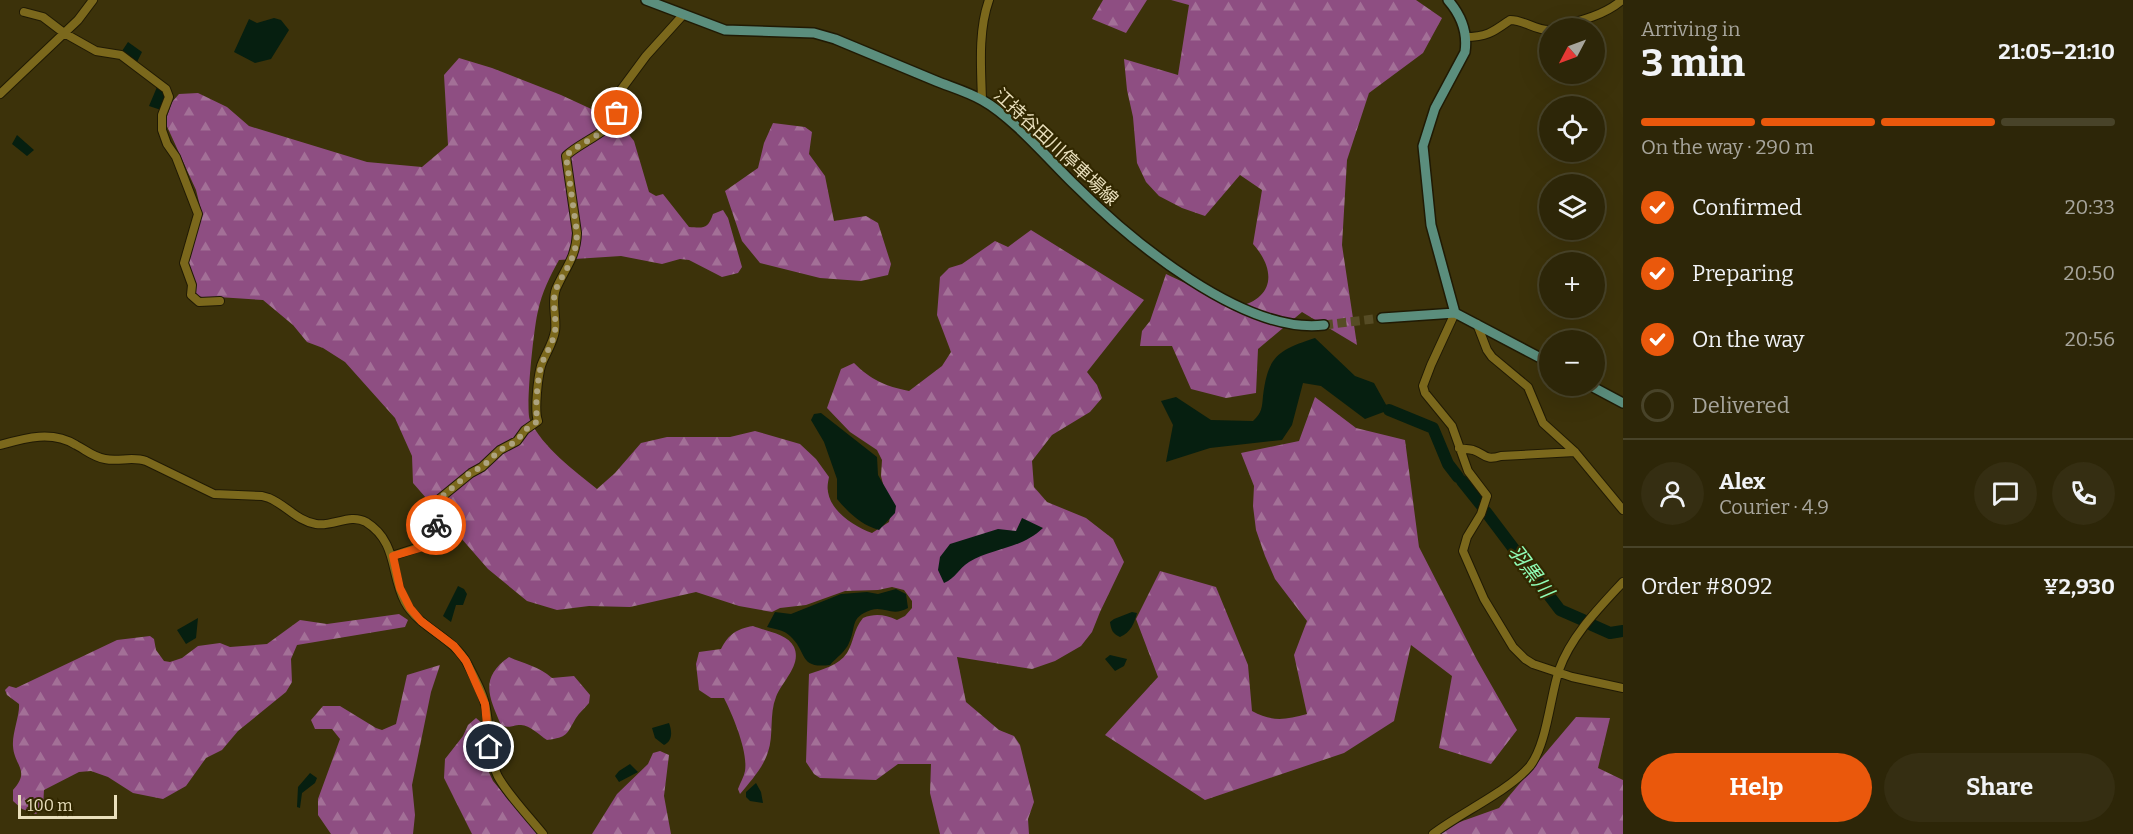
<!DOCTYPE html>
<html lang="en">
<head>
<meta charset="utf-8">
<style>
  :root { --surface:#2d2608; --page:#352e12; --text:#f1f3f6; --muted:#a7a59c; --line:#484329; --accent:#ea580c }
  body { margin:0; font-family:Bitter,"Noto Sans JP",serif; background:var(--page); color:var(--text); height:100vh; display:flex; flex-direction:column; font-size:22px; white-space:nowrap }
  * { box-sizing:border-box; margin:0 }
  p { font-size:20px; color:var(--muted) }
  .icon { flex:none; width:33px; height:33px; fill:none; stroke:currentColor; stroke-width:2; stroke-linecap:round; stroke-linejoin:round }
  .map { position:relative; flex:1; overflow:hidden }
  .drawer { display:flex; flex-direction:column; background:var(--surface); width:510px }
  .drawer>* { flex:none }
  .needle { width:39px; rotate:229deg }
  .buttons { position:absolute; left:1539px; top:18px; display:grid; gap:12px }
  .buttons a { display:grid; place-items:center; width:66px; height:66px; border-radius:50%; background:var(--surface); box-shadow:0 6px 24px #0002,0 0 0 2px var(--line); font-size:30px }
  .scale { position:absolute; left:18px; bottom:15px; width:99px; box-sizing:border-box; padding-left:6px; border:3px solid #eae0bd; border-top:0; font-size:16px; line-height:21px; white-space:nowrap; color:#eae0bd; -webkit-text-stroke:4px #322800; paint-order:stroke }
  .pin { position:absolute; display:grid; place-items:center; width:51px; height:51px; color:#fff; margin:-26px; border:3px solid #fff; border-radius:50%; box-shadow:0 2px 6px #0007 }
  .courier { position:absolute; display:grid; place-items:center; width:60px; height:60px; margin:-30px; border:4px solid #ea580c; border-radius:50%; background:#fff; color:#222; box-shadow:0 2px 8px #0007 }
  .summary em { font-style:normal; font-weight:700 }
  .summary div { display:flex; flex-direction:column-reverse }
  .summary { display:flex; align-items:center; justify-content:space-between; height:102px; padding:0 18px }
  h1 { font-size:39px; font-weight:700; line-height:45px }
  .bar { display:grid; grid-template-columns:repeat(4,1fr); gap:9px 6px; align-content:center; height:72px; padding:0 18px }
  .bar i { height:8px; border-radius:4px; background:var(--line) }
  .bar .active { background:var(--accent) }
  .bar p { grid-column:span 4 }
  .line { display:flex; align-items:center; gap:15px; padding:0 18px; border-top:2px solid var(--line) }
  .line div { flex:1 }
  .round { display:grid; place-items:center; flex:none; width:63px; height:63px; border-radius:32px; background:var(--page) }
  ol { padding:0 18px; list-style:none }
  li { display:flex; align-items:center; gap:18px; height:66px }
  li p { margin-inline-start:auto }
  li .icon { padding:6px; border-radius:50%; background:var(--accent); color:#fff; stroke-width:4 }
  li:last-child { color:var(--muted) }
  li i { width:33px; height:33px; border:3px solid var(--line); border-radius:50% }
  .primary-button { display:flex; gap:12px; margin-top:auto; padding:12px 18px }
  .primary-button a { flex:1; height:69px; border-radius:36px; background:var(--accent); color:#fff; font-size:24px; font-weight:700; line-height:69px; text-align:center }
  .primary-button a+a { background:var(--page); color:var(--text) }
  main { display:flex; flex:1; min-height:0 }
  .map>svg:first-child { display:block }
  .forest { fill:url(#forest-firs) }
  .water { fill:#061f10 }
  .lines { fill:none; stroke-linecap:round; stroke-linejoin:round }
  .river { stroke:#061f10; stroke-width:12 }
  .major-tunnel { stroke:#564c25; stroke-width:9; stroke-dasharray:9 4.5; stroke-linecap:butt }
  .minor-casing { stroke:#201a04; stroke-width:10 }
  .major-casing { stroke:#201a04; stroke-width:12 }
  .minor { stroke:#7b681c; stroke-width:8 }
  .major { stroke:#5b8e7d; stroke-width:9 }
  .done { stroke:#ada37e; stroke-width:6; stroke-dasharray:0 10.8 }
  .route { stroke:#ea580c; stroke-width:8 }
  .labels { text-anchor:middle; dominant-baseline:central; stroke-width:4.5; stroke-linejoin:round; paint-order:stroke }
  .street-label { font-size:18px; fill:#eae0bd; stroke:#322800 }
  .water-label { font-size:20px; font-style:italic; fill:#90fdb6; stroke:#322800 }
</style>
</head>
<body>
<main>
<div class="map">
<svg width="1623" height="834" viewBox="0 0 1623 834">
  <defs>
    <pattern id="forest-firs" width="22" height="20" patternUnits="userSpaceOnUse" patternTransform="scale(1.5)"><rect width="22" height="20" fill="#8e4e82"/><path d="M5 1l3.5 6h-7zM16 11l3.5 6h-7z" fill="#a37097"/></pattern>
  </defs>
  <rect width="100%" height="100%" fill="#3c320a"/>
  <path class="forest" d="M1103 0H1147L1126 33 1092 19Z
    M1171 0H1416L1442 18 1423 53 1369 93 1347 160 1342 245 1357 345 1302 312 1258 349 1256 393 1226 398 1191 389 1172 346H1140L1142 331 1150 321 1166 274 1236 307C1274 299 1277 271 1253 244L1262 190 1240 175 1205 216 1182 208 1159 196 1146 182 1137 163 1133 117 1127 90 1124 59 1178 75 1189 5Z
    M459 58 492 68 561 95 613 119 622 126 634 141 649 192 656 196 663 194 689 227C704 228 708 229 713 214L723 210 728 218 742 267 738 273 722 277 689 260 680 259 662 264 621 256 559 260C550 276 542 292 538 311 534 326 525 410 530 420 542 447 575 471 597 489L615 473 641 443 667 437H730L755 431 800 444 816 459 829 477C828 482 827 487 828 492 831 512 855 527 872 533L889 522 892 508 885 492 881 476 882 460 877 450 850 432 827 408 841 369 854 363C871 380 885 386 909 391L942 366 951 352 937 315 940 277 949 268 962 264 995 241 1008 247 1031 230 1144 300 1087 372 1097 385 1102 398 1090 412 1052 435 1032 461 1034 487 1047 502 1086 518 1113 539 1124 562 1100 612 1092 632 1081 646 1055 661 1032 669 957 657 966 702 999 730 1014 736 1020 745 1034 802 1028 819 1029 834H940L930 793 931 764H898L876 780 820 778 814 774 806 762 809 674C823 669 838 666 847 653 854 642 853 630 863 618 876 613 885 615 897 620L905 616 912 608V601L904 590 892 587 878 590 845 591 806 605 780 608 772 612 739 606 696 592 630 607 589 606 557 610 527 601 488 569 413 483 412 456 395 418 345 362 323 348 307 342 293 325 263 300 218 297 209 298 196 296 186 263 202 214 196 190 165 122 172 102 179 94 198 93 227 107 249 126 367 162 422 167 448 145 444 75Z
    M773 123 805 127 812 132 809 154 825 176 834 221 866 216 878 223 891 264 888 275 861 281 820 278 760 263 742 241 725 191 758 168 764 143Z
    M1315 397 1356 428 1405 440 1419 547 1477 660 1517 730 1491 764 1439 748 1452 676 1411 645 1394 721 1344 753 1205 800 1105 735 1158 677 1136 619 1160 571 1216 587 1248 665 1252 711C1272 722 1285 720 1307 714L1294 655 1307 621 1275 579 1265 556 1256 530 1253 506 1254 486 1241 453 1299 441Z
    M399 614 408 620 405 627 297 645 291 659 292 682 286 692 238 731 222 750 206 758 186 786 163 799 133 793 108 777 91 771 79 772 44 790 43 807 36 814 22 809 13 801V790C31 770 14 766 13 746 12 733 20 715 19 704L7 695 5 690 9 686 16 688 117 640 150 636 154 639 156 650 164 661 170 662 182 658 198 646 220 643 230 647 267 644 300 620 327 624Z
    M753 626C765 631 788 634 794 647 802 665 782 681 776 697 769 714 774 735 768 752 763 768 750 782 740 794L738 789C740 783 744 777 745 771 748 751 733 716 724 698H711L699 690 696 664 699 652 721 649C729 634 736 629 753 626Z
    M509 657C524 664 539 666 552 678L574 676 590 695 589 703C585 708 579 713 576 718 566 735 568 737 547 740 539 735 530 725 521 725 511 725 511 729 501 725 489 697 479 678 509 657Z
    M440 665 431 692 412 785 415 815 413 834H331L318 815V799L340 739 332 729H315L311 720 323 706H340L376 728 382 730 396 724 407 675Z
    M1576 717 1610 718 1598 768 1623 780V834H1440L1443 828 1499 808Z
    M476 718 482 723 486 766 493 781 537 834H472L444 778 445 759 463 736 468 725Z
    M660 751 669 755 664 796 671 834H592L617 794 648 764 653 753Z"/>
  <path class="water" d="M274 18 281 20 289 30 271 59 255 63 234 52 249 19 257 23Z
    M128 42 142 52 137 62 122 51Z
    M157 87 164 90 165 93 161 110 149 106Z
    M17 135 34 150 27 156 12 144Z
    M1315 338 1355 376 1374 383 1389 410 1365 419 1321 386 1303 383 1292 425 1282 440 1210 448 1166 462 1173 425 1161 401 1176 397 1211 420 1253 421C1262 413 1262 407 1263 396 1268 356 1278 350 1315 338Z
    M821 413 877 457 878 475 896 506 895 513 879 530C861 525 849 513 837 499V479L824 442 811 420 814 414Z
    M1022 518 1043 528C1021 549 993 548 969 562 958 569 956 578 944 583L938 570 940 557 950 544 998 529 1016 531Z
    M458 586 464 589 467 594 463 605H456L451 622 443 616Z
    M896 589 906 594 908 608C892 617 885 606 871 610 849 618 857 626 849 643 846 651 836 658 830 665 798 669 808 652 790 636 784 630 775 629 767 627L775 612 791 614 841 594 867 592 878 594Z
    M1132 612 1137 613C1134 624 1131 632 1120 637 1113 634 1111 630 1110 622L1114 619Z
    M198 618 196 638 186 644 177 630Z
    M1110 655 1127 659 1124 666 1115 671 1105 659Z
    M669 723C672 731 673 741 664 745L655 738 652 728Z
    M630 764 638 772 619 782 615 776 619 771Z
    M310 773 317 778 315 783 302 793 300 808 297 807 298 787Z
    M756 783 761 792 763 803 750 801 746 797V792Z"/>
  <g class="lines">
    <path class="river" d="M1389 410 1433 428 1448 464 1458 477
      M1462 481 1482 506
      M1486 512 1560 610 1583 620
      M1592 625 1610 633 1623 631"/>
    <path class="major-tunnel" d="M1324 325 1382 318"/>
    <defs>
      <path id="minor" d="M24 12 43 17 64 33 96 51 121 55 166 89 169 97 162 115V130L167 144 176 157 198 214 184 263 192 285 191 295 199 302 220 301
        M1553 28C1576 22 1604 16 1622 0
        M1465 37C1487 37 1493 32 1510 20 1525 20 1536 31 1550 30
        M0 94 78 20 93 0
        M982 100C981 67 978 31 989 0
        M1455 313 1431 365 1423 386 1425 393 1452 426 1468 471 1487 496 1481 514 1467 537 1463 551 1484 599 1513 647 1525 659 1533 664 1572 677 1623 688
        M1477 324 1487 350 1492 357 1528 387 1543 423 1575 452 1623 510
        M0 445C25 438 52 430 76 445 86 450 93 457 105 459 119 462 132 456 146 461L214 494 262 496 269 498C286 505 297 521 316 524 333 527 350 513 366 522 398 542 390 574 405 602 419 628 453 637 467 663 474 677 484 694 486 709 490 730 488 752 496 772 501 787 532 820 543 834
        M1459 448C1463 449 1469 449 1473 450 1486 454 1484 461 1501 456L1575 452
        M392 556 432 543 435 534 438 500 471 473 482 467 500 450 517 441 525 430 538 421C534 411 538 377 541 366 545 354 553 344 555 331 557 318 551 302 556 289 565 268 576 258 577 233L566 156C577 144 612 131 616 116 618 111 614 107 612 102L646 56 683 15
        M1433 834C1460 813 1509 791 1530 766 1547 744 1550 697 1559 670 1571 636 1599 608 1623 582"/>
      <path id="major" d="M646 0 725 30 814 33 835 39C868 53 902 67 936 81 951 87 968 92 982 100 1013 117 1050 161 1076 186 1130 240 1244 335 1324 325
        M1448 0C1461 15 1468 32 1465 52L1435 108 1423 146 1431 225 1455 313
        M1382 318 1455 313 1550 363
        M1591 386 1623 403"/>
    </defs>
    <use href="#minor" class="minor-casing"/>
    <use href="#major" class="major-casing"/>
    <use href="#minor" class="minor"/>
    <use href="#major" class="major"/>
  </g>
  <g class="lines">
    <path class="done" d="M436 525 438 500 471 472 482 467 500 450 517 441 525 430 538 421C534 411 538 377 541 366 545 354 553 344 555 331 557 318 551 302 556 289 566 267 576 260 577 233L566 156C580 141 611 134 617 113"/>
    <path class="route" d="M436 525 435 534 430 545 393 556 400 588 410 608 421 621 454 646 466 661 485 704 489 747"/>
  </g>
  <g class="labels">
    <g class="street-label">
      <text transform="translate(1056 147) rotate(43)">江持谷田川停車場線</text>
    </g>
    <g class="water-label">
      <text transform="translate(1531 571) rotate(53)">羽黒川</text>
    </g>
  </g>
</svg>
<div class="buttons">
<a><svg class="needle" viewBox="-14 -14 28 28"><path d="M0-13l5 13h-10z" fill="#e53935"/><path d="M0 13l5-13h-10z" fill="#a7a59c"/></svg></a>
<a><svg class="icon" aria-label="locate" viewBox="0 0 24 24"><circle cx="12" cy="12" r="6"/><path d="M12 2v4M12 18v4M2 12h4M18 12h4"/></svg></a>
<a><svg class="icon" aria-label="layers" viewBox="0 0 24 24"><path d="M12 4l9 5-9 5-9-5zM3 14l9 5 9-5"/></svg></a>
<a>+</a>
<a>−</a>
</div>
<div class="scale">100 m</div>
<div class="pin" style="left:617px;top:113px;background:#ea580c"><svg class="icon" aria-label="bag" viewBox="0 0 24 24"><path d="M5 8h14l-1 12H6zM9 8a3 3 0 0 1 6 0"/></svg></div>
<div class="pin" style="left:489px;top:747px;background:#1f2937"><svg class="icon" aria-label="home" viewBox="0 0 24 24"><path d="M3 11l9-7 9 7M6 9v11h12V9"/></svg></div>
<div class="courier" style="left:436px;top:525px"><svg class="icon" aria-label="bike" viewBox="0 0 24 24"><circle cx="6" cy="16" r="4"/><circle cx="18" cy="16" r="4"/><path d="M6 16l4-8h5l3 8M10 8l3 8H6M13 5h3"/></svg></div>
</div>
<section class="drawer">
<div class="summary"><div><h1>3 min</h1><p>Arriving in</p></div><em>21:05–21:10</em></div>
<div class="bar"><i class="active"></i><i class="active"></i><i class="active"></i><i></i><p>On the way · 290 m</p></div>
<ol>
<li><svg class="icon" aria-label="check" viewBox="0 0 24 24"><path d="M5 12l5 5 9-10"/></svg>Confirmed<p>20:33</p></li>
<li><svg class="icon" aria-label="check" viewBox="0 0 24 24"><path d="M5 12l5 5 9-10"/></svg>Preparing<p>20:50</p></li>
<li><svg class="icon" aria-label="check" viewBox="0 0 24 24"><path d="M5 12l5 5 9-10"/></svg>On the way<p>20:56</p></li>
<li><i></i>Delivered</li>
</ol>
<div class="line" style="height:108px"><a class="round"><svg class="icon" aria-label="person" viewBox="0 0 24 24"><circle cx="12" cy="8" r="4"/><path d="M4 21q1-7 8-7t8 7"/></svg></a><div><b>Alex</b><p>Courier · 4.9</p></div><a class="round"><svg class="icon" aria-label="chat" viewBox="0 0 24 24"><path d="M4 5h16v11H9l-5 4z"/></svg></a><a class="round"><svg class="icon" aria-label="phone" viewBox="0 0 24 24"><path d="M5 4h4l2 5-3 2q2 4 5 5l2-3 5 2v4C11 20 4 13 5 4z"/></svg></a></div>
<div class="line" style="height:78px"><div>Order #8092</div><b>¥2,930</b></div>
<div class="primary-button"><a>Help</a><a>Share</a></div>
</section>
</main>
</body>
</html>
